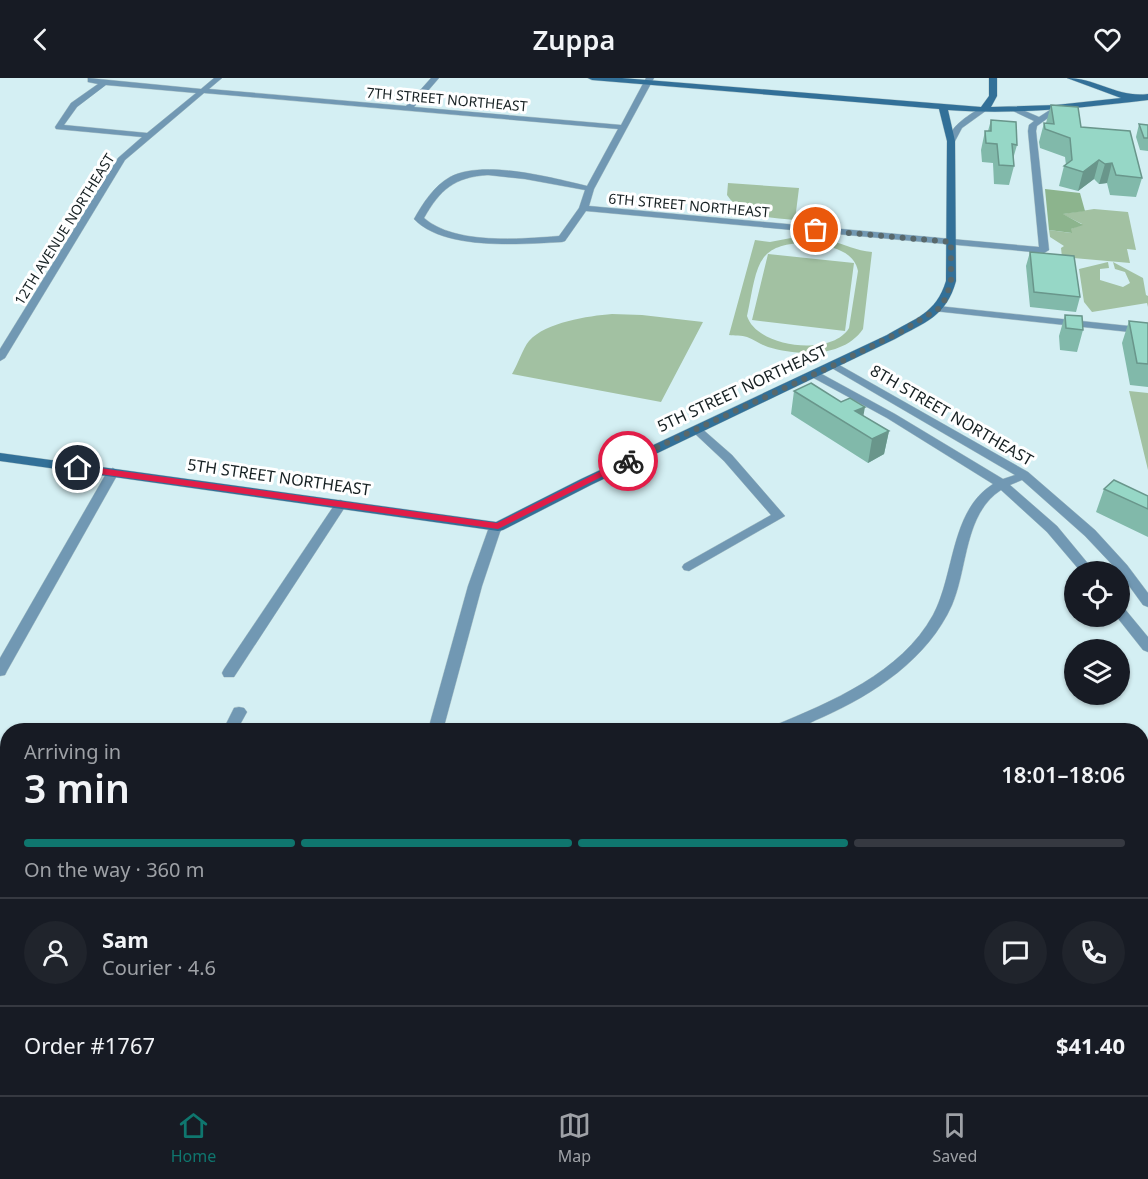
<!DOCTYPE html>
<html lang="en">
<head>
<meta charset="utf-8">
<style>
  :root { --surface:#171b24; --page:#20242c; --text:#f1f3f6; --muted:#9ea1a6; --line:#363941; --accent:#0f766e }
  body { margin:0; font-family:"Noto Sans",sans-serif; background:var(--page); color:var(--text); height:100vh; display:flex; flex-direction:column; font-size:22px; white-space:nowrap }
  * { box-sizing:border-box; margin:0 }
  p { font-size:20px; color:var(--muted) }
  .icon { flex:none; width:33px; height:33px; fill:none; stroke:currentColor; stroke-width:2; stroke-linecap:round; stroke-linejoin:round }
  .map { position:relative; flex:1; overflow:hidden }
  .details { position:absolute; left:0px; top:645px; width:1149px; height:372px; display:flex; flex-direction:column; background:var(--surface); border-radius:24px 24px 0 0; box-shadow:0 2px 4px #0004 }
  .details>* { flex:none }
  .controls { position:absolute; left:1064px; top:483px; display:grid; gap:12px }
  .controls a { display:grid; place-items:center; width:66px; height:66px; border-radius:50%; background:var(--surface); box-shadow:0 2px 4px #0004; font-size:30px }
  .pin { position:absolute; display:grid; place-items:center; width:51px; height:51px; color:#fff; margin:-26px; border:3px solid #fff; border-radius:50%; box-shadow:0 2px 6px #0007 }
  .courier { position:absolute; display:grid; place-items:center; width:60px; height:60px; margin:-30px; border:4px solid #e11d48; border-radius:50%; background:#fff; color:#222; box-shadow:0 2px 8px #0007 }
  .headline em { font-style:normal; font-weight:600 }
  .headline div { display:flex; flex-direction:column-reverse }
  .headline { display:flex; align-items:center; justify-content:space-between; height:102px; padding:0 24px }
  h1 { font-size:39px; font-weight:600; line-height:45px }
  .bar { display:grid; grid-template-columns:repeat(4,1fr); gap:9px 6px; align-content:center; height:72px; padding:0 24px }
  .bar i { height:8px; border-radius:4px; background:var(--line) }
  .bar .selected { background:var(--accent) }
  .bar p { grid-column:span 4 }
  .line { display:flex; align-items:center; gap:15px; padding:0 24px; border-top:2px solid var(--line) }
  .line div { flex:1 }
  .round { display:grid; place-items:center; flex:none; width:63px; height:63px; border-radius:32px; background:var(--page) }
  header { display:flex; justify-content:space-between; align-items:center; height:78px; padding:0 24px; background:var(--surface); font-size:27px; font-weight:600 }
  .dock { display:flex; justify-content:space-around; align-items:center; height:84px; border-top:2px solid var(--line); background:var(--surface); font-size:16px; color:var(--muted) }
  .dock a { display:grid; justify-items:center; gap:3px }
  .dock .selected { color:var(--accent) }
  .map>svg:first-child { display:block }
  .green { fill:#a2c1a2; fill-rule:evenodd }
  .forest { fill:#8cb48d }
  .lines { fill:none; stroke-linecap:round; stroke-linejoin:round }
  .street-casing { stroke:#b2cacd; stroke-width:1 }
  .secondary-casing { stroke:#b2cacd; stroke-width:1 }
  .street { fill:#7198b3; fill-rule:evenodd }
  .secondary { fill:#327098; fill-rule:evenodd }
  .wall { fill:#81b9aa }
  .shaded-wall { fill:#69968b }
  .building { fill:#96d7c6; stroke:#69968b; stroke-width:1.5 }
  .route { fill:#e11d48 }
  .done { stroke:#58686b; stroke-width:6; stroke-dasharray:0 10.8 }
  .labels { text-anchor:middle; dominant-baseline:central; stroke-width:6; stroke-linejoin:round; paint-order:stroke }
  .far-street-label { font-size:14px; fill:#162022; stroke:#fff }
  .street-label { font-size:16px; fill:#162022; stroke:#fff }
</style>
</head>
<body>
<header><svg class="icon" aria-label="back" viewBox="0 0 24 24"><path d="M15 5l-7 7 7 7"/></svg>Zuppa<svg class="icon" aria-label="heart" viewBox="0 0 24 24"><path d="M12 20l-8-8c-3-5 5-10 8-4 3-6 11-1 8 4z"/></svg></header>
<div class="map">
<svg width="1148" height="1017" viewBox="0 0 1148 1017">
  <rect width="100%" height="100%" fill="#d4eff3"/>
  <path class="green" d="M728 105 799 110 795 142C772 140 741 139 727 117Z
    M1094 131 1128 134 1136 172 1127 171 1130 185 1062 179 1061 170 1064 168 1050 159 1049 152 1071 155V151L1082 146 1062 136Z
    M791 160C805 160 817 160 830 163 845 166 856 173 872 174L863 251C843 280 799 278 768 269 761 267 755 262 747 259 742 257 734 258 729 257L755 162 770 164ZM815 165C832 169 854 173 858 193L849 250C832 279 757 270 747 238 758 187 754 163 815 165Z
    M768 176 854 185 845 253 752 242Z
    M1108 184 1109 190 1100 191V202L1123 209 1130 205 1125 194 1115 191 1113 184 1143 200 1146 217 1148 218V229L1147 225 1092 234 1084 224 1079 191Z
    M612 236 642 237 703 244 661 324 512 296C517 288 523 270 529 263 546 244 588 238 612 236Z
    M1129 313 1148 315V392Z"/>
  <path class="forest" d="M1045 111 1080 115 1085 133 1063 136 1083 147 1071 151 1072 155 1049 152Z"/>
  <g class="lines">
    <defs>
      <path id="street" d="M88 0 201 11 214 0H222L209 11 406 28 431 0H439L414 29 621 47 646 0H654L594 111 589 128 1039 169 1028 53 1029 47 1034 43 1011 32 1018 30 1039 39 1056 28H1059V32L1037 48 1036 53 1049 172 1044 175 586 133 565 163 562 164C522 166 444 173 414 141 423 125 434 108 450 99 483 81 553 100 587 108L618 51 204 15 125 82 5 280 0 283V271L118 80 142 59 56 51 55 49 71 25 98 6 88 4ZM106 7 196 15 147 55 64 47 77 29ZM488 97 525 101 585 112 579 130 559 158C520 161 455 167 424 140 440 112 454 99 488 97Z
        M980 30 987 32 962 50 954 65H948C948 49 968 38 980 30Z
        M938 228 1148 250V256L934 233V229Z
        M834 284 1028 394 1095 452 1127 487 1148 515V529L1143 527 1119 494 1085 458 1022 402 1010 407 1057 448 1095 494H1081L1047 454 1001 412C964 436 968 490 952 527 928 581 874 616 823 639 813 643 803 649 793 652 787 654 778 652 771 652L773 648C831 624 901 595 933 537 955 496 950 433 993 406L887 340 810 298V294H818L895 336 1003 401 1015 397 830 289V285Z
        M696 348 700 349 732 377 785 438 689 493 684 492 682 489 684 486 771 437 724 383 692 353 690 351Z
        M113 390 119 394 7 593 5 597 0 598V580L107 394Z
        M341 422 347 426 234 599H224L222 595 224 591 337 423Z
        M498 445 504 449 500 454 482 508 443 652H428L468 508 488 452Z
        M1119 528 1124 530 1148 559V574L1143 572 1116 538H1119Z
        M239 629 244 630 247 634 237 652H223L234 630Z
        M0 670H8V682H0Z
        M0 883 8 884V900L0 899Z
        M302 1010H322L319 1017H299Z
        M374 1010H394L396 1017H376Z
        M663 1010H683L686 1017H666Z"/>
      <path id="secondary" d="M588 0H622L981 29 989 18V0H997V18L991 29 1056 27 1121 20 1067 0C1096 0 1118 20 1148 16V22C1081 30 1015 37 948 32L955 63 956 203C946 239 925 244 895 261L591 407 503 452 498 453 0 383V375L496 444 581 401 887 257C915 240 936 236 946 203L947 63 939 31 592 2Z"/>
    </defs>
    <use href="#street" class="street-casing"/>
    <use href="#secondary" class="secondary-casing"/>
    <use href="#street" class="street"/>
    <use href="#secondary" class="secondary"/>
  </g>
  <path class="wall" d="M1051 27 1081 49 1142 100 1136 119 1110 117 1107 105 1099 106 1094 101 1078 113 1059 108 1064 88 1066 87 1065 79 1040 70 1039 64 1044 45H1046Z
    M991 42 1017 67 1013 81 1014 88 1009 107 994 106 993 85 982 84 981 72 985 53H988Z
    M1139 46 1148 47V73L1140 72 1136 59Z
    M1030 174 1080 219 1076 234 1030 229 1026 188Z
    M1065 237 1083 252 1077 274 1060 272 1059 258Z
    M1129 243 1148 245V309L1130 307 1122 265Z
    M794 313 863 338 889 353 884 376 868 385 791 336Z
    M1104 411 1148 418V459L1096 434Z"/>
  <path class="shaded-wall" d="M1099 82 1094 101 1078 113 1083 94Z
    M1112 85 1107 105 1099 106 1105 86Z
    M865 329 861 351 855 333Z
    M889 353 884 376 868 385 872 361Z"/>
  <path class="building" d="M1051 27 1078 29 1081 49 1130 53 1142 100 1116 97 1112 85 1105 86 1099 82 1083 94 1064 88 1072 82 1070 60 1045 51 1044 45 1054 46Z
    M991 42 1016 44 1017 67 1012 66 1014 88 999 87 997 66 986 65 985 53H991Z
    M1139 46 1148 47V60H1144Z
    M1030 174 1074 178 1080 219 1034 214Z
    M1065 237 1082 238 1083 252 1066 250Z
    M1129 243 1148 245V286L1137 285Z
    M811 305 841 324 850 320 865 329 855 333 889 353 872 361 794 313Z
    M1114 402 1148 418V431L1104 411Z"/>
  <path class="route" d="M625 381 633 383 498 451 78 393 74 390 78 387 497 445Z"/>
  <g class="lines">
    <path class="done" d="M628 383 834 287 902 253 938 231 946 220 951 203V164L816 152"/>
  </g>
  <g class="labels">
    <g class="far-street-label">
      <text transform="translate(447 21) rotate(5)">7TH STREET NORTHEAST</text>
      <text transform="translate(689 127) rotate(5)">6TH STREET NORTHEAST</text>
      <text transform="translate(64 151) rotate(-58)">12TH AVENUE NORTHEAST</text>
    </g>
    <g class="street-label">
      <text transform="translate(742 310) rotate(-25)">5TH STREET NORTHEAST</text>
      <text transform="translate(952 337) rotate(30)">8TH STREET NORTHEAST</text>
      <text transform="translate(279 399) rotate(8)">5TH STREET NORTHEAST</text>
    </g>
  </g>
</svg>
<div class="controls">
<a><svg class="icon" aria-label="locate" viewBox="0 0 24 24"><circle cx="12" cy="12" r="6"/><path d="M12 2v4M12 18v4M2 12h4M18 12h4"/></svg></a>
<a><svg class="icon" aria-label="layers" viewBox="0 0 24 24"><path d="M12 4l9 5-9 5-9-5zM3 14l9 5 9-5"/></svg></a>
</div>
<div class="pin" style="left:816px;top:152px;background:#ea580c"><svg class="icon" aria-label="bag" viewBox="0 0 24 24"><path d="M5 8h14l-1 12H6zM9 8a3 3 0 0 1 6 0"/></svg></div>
<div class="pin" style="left:78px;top:390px;background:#1f2937"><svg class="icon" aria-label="home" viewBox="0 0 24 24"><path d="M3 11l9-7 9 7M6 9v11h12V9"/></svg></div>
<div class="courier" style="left:628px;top:383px"><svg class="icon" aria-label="bike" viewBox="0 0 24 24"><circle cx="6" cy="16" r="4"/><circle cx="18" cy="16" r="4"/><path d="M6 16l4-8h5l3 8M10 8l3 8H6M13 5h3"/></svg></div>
<section class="details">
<div class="headline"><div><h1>3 min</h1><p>Arriving in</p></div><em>18:01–18:06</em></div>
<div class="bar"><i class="selected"></i><i class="selected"></i><i class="selected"></i><i></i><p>On the way · 360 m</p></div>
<div class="line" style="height:108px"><a class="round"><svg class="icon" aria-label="person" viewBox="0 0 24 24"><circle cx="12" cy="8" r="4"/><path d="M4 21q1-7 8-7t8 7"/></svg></a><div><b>Sam</b><p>Courier · 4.6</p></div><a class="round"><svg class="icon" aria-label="chat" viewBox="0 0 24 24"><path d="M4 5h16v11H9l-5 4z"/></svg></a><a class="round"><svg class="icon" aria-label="phone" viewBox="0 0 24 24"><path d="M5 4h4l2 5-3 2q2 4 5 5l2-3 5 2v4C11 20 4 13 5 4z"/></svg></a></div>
<div class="line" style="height:78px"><div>Order #1767</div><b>$41.40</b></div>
</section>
</div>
<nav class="dock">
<a class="selected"><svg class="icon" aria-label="home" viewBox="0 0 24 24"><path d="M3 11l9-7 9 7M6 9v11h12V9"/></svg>Home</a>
<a><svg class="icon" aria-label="map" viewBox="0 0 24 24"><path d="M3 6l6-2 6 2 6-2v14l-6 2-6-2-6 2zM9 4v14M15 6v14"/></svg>Map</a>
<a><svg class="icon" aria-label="saved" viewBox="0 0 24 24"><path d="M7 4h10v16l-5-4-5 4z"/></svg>Saved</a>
</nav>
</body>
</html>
